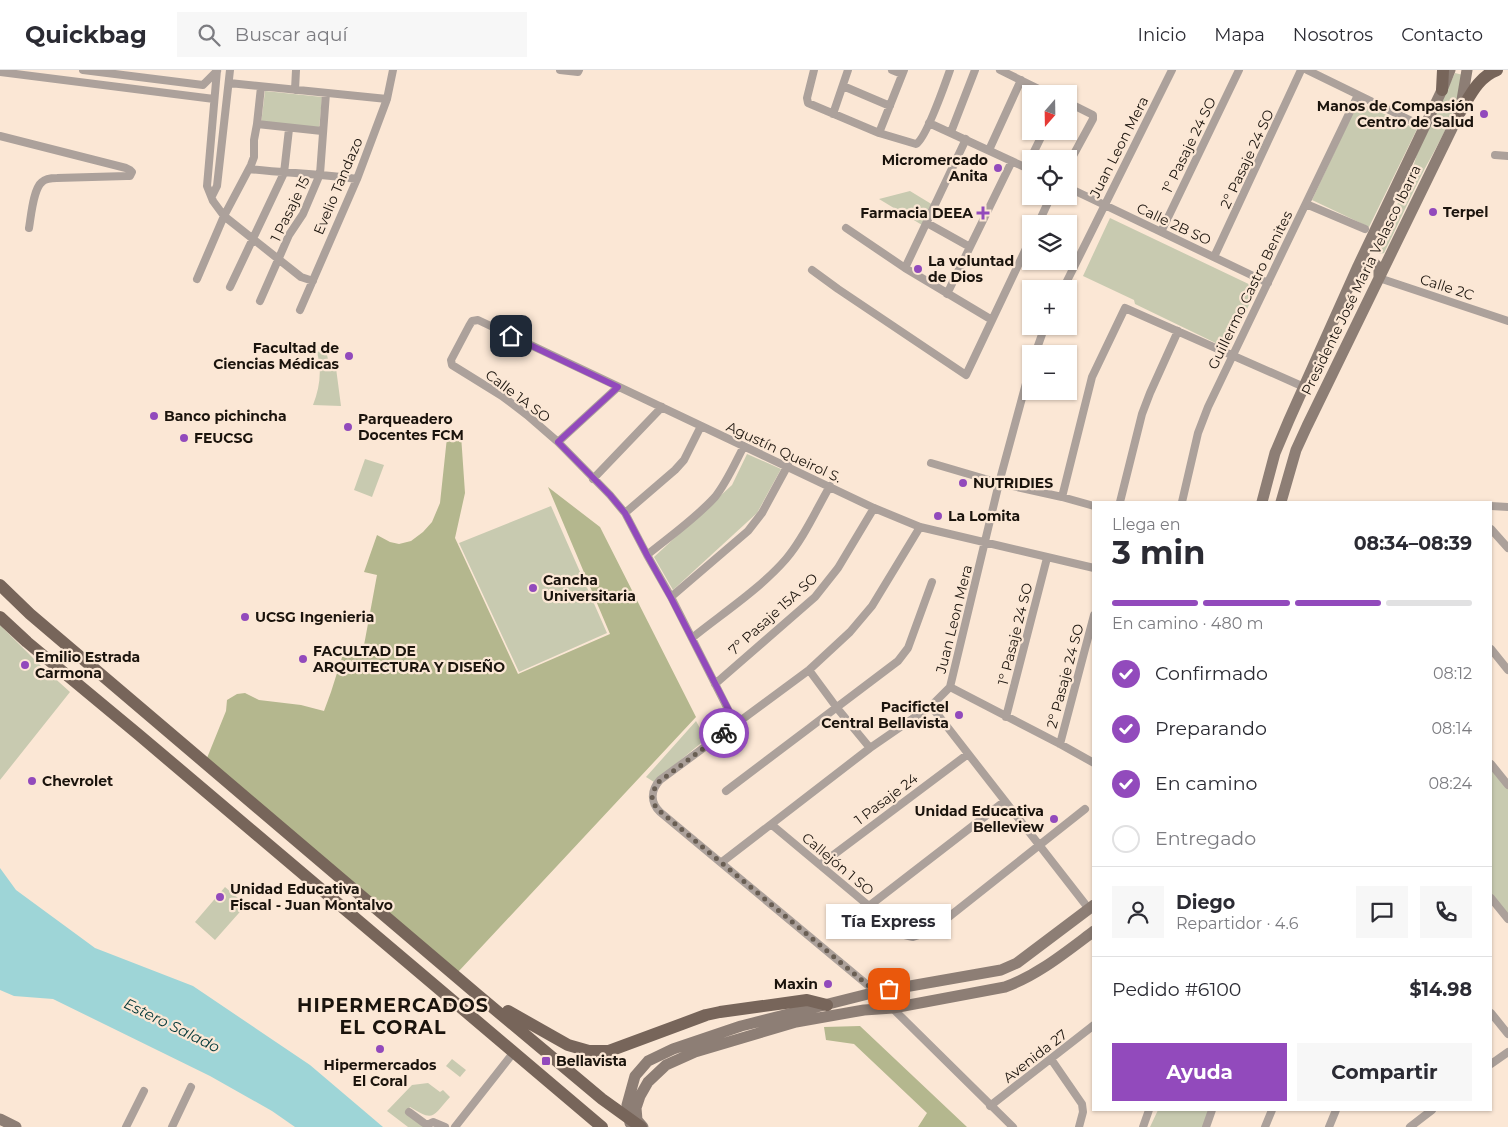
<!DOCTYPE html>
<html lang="es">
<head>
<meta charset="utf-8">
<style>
  :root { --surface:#fff; --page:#f7f7f7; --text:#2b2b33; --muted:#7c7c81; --line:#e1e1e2; --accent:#924abc }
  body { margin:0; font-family:Montserrat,sans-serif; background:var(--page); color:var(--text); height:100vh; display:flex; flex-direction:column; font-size:19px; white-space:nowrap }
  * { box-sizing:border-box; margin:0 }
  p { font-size:16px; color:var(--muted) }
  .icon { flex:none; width:28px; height:28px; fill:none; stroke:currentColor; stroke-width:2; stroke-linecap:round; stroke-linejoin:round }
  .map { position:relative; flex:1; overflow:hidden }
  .panel { position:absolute; left:1092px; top:431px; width:400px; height:610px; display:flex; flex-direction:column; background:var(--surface); border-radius:0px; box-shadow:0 1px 4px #0004 }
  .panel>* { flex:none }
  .needle { width:32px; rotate:200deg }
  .fabs { position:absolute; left:1022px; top:15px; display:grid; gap:10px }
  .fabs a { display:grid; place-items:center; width:55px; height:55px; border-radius:0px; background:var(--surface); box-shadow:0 1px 4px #0004; font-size:25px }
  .pin { position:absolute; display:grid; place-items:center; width:42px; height:42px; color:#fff; margin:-21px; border-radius:10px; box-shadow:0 2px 8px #0006 }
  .courier { position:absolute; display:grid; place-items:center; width:50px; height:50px; margin:-25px; border:4px solid #924abc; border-radius:50%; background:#fff; color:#222; box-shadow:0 1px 6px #0007 }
  .bubble { position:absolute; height:35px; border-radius:0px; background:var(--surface); box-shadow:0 1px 4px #0004; font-size:16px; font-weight:700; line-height:35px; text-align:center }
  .summary em { font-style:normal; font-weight:700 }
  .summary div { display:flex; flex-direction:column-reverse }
  .summary { display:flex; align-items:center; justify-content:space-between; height:85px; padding:0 20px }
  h1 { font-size:32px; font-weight:700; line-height:38px }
  .bar { display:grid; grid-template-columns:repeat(4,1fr); gap:8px 5px; align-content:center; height:60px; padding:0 20px }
  .bar i { height:6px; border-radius:4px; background:var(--line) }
  .bar .current { background:var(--accent) }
  .bar p { grid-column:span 4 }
  .line { display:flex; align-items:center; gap:12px; padding:0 20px; border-top:1px solid var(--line) }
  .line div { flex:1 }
  .round { display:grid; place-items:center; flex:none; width:52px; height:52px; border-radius:0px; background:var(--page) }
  ol { padding:0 20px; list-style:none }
  li { display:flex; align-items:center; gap:15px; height:55px }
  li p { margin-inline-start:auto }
  li .icon { padding:5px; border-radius:50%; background:var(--accent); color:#fff; stroke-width:4 }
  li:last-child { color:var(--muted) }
  li i { width:28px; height:28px; border:2px solid var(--line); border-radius:50% }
  .button { display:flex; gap:10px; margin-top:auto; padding:10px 20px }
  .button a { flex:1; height:58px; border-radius:0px; background:var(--accent); color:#fff; font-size:20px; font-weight:700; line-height:58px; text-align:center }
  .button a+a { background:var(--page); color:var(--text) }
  header { display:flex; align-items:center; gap:30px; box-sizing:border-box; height:70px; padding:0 25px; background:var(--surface); border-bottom:1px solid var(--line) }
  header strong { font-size:24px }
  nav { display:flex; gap:28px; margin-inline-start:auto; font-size:18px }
  .search { width:350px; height:45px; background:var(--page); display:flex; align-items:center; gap:12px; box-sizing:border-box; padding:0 18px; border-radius:0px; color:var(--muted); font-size:19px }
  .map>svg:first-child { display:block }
  .green { fill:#c8cab0 }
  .forest { fill:#b4b78e }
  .water { fill:#9ed5d7 }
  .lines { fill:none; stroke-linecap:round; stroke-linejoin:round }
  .street { stroke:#aca19b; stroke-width:8 }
  .secondary { stroke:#8d7e75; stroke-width:11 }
  .primary { stroke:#77655a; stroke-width:12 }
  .done { stroke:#695e53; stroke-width:5; stroke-dasharray:0 9 }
  .route { stroke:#924abc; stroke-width:6 }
  .poi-dot { fill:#924abc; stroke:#fbe7d5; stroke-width:2 }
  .labels { text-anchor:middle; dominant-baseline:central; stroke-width:4.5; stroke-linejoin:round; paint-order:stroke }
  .poi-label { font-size:14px; font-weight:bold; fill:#1b140d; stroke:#fbe7d5; text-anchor:start }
  .street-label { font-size:14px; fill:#1b140d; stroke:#fbe7d5 }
  .water-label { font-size:15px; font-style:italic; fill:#003738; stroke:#fbe7d5 }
  .district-label { font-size:19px; font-weight:bold; letter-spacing:1px; fill:#1b140d; stroke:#fbe7d5 }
</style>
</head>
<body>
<header>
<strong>Quickbag</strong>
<div class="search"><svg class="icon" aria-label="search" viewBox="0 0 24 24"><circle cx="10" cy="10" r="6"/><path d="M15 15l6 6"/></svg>Buscar aquí</div>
<nav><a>Inicio</a><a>Mapa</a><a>Nosotros</a><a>Contacto</a></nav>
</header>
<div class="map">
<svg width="1508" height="1057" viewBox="0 0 1508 1057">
  <rect width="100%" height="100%" fill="#fbe7d5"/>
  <path class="green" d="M1455 3 1463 5C1456 47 1438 73 1419 110 1407 134 1396 159 1384 183L1380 184 1376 181 1377 178 1410 107 1417 84Z
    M265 21 322 27 319 60 261 54Z
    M1358 32 1417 59 1369 157 1312 130Z
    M910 121 933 135 922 155 879 129Z
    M1110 148 1257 218 1228 279 1135 234 1134 230 1083 206Z
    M326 280 330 299 336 298 341 336 313 335C320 317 322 301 317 282Z
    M747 384 781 399 757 443 673 520 654 487 732 415Z
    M365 389 384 395 372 427 354 420Z
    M551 436 607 563 519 602 459 473Z
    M0 555 39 594 70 622 0 710Z
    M696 651 706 669 654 712 646 707Z
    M1491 694 1508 715V848L1491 826Z
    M225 817 246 835 215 870 195 852Z
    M452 989 466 1000 460 1007 446 996Z
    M428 1013 440 1022 443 1020 450 1027C432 1047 434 1052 410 1037L407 1041 426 1057H408L387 1041 412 1015Z
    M1158 1040H1209L1204 1057H1150Z"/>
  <path class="forest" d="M448 358 461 365 465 423 455 468 518 604 610 564 548 417 600 457 696 647 458 902 207 688 226 641 227 630 237 624 245 623 259 630 301 635 324 641 331 622 343 584 362 586 377 505 364 502 377 465 390 472 399 474 411 471 423 462 432 452 440 433Z
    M860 956 967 1057H918L927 1043 854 974 826 970 824 957Z"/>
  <path class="water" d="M0 798 16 820 95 878 193 916 310 995 383 1057H295L272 1041 210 1006 53 929 14 926 0 920Z"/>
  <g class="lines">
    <path class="street" d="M83 0 203 15 217 1
      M217 0 207 116 213 131 224 146 301 207 313 211
      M560 0 578 2 579 0
      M814 0 807 28 808 33 879 63 916 74C926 69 945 14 950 0
      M892 0 902 4
      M1000 0 1049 24
      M1307 0 1424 57
      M0 2 214 29
      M229 13 387 29
      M843 16 890 36
      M295 20 296 0
      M1069 33 1093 45V49L1069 93
      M833 44 848 0
      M929 53 1031 100
      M257 54 322 61
      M951 62 975 0
      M879 63 904 0
      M0 66 126 98 130 100 132 102 130 106H127L57 108C52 108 46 108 42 112 33 119 31 147 29 158
      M989 80 1021 10
      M1495 85 1508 86
      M1026 98 1044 61
      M249 99C285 103 321 104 357 109
      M1069 118 1268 213
      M212 126 217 116 230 0
      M1306 134 1365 159
      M927 153 970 177
      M1038 154 1051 126
      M846 158 905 198 992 250
      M1161 162 1239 0
      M1214 187 1301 0
      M905 198 966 69
      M812 200 838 219 966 305 1031 168
      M1379 208 1508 251
      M197 209 224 146 251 95 254 87V70L257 54 261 17
      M230 217 284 103 289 59
      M1063 219 1172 0
      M947 224 1012 91
      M260 231 289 165 303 144 320 104 326 23
      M300 240 357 109 387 29 393 0
      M1035 284 1045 256
      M558 372 618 317
      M931 393 999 413 1062 427 1094 436
      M593 409 662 337
      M1062 427 1092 307 1125 238 1304 317
      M1120 432 1142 344 1150 323 1178 261
      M1182 432 1198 363 1208 337 1358 25
      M1491 436 1508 437
      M625 443 675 400 684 390 701 356
      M920 457 872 536 850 562 809 600 660 710C651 720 650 732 660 742L876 922 1013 1057
      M1491 459 1508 478
      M647 485C669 467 695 449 715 427 727 412 735 393 744 376
      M671 527 748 461 762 443 788 395
      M692 568C723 543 760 519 786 489 804 468 816 440 830 416
      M1491 579 1508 600
      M809 600 837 638 870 678
      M715 614 815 527 838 498 874 438
      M950 617 1060 674 1094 693
      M931 636 1089 839
      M1006 647 1047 488
      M736 655 671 527 647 485 625 443 610 425 558 372 527 345 502 326 452 295 451 290 469 256 472 251 478 250 874 438 920 457 1094 498
      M1060 674 1094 545
      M1491 694 1508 715
      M726 721 898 591 908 578 932 512
      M772 755 869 836 896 863 913 867 931 861 1085 739
      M722 792 870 678 931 636 950 617 999 413 1031 295
      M820 795 968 684
      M1491 828 1508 849
      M869 836 1005 731
      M1491 943 1508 964
      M1051 989 1082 1034 1083 1042 1079 1057
      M1491 994 1508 982
      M990 1036 1094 955
      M409 1042 424 1053 427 1055 433 1052 445 1057
      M126 1057 144 1021
      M172 1057 191 1017
      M455 1057 514 982
      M1143 1057 1149 1040
      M1206 1057 1212 1040
      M1265 1057 1272 1040
      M1329 1057 1336 1040
      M1410 1057 1432 1040"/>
    <path class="secondary" d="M1358 196 1364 192 1374 193 1379 198V208
      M1262 432 1275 383 1289 350 1358 196 1442 20 1450 0
      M1281 432 1296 380 1307 356 1460 42 1467 0
      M0 1049 16 1057
      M630 1053 627 1035 635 1006 648 991 673 979 741 956 876 922 1001 900 1017 893 1094 835
      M643 1057 637 1050 636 1038 640 1026 648 1012 666 995 695 982 796 952 864 940 893 938 1005 917C1038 905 1066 882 1094 861"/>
    <path class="primary" d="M1442 20 1443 0
      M1460 42C1470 26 1478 7 1497 0
      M0 515 30 544 479 926 602 1029 641 1057
      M0 547 27 572 139 665 602 1057
      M508 941 568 975 589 981H609L706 945 720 942 807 930 827 935"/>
  </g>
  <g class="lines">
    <path class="done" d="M724 663 656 714 652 728 656 738 876 922 889 919"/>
    <path class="route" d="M511 266 618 317 558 372 610 425 625 443 647 485 671 528 736 654 724 663"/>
  </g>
  <g class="poi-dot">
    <circle cx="1484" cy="44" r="5"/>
    <circle cx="998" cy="98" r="5"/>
    <circle cx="1433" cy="142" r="5"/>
    <path d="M980.5 135.5h5v5h5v5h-5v5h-5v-5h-5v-5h5z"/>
    <circle cx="918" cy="199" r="5"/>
    <circle cx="349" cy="286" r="5"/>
    <circle cx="154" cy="346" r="5"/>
    <circle cx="348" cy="357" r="5"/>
    <circle cx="184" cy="368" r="5"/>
    <circle cx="963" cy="413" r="5"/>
    <circle cx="938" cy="446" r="5"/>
    <circle cx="533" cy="518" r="5"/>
    <circle cx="245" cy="547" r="5"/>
    <circle cx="303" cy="589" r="5"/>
    <circle cx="25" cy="595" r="5"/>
    <circle cx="959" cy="645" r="5"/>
    <circle cx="32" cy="711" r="5"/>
    <circle cx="1054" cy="749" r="5"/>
    <circle cx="220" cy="827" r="5"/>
    <circle cx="828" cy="914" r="5"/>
    <circle cx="380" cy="979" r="5"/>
    <rect x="541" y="986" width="10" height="10" rx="2.5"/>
  </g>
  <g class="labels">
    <g class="poi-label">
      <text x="1474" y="36" text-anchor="end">Manos de Compasión<tspan x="1474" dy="16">Centro de Salud</tspan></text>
      <text x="988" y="90" text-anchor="end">Micromercado<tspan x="988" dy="16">Anita</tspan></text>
      <text x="1443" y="142">Terpel</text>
      <text x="973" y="143" text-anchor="end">Farmacia DEEA</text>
      <text x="928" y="191">La voluntad<tspan x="928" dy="16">de Dios</tspan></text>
      <text x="339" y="278" text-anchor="end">Facultad de<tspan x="339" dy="16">Ciencias Médicas</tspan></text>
      <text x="164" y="346">Banco pichincha</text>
      <text x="358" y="349">Parqueadero<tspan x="358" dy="16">Docentes FCM</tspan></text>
      <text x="194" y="368">FEUCSG</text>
      <text x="973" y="413">NUTRIDIES</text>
      <text x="948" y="446">La Lomita</text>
      <text x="543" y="510">Cancha<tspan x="543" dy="16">Universitaria</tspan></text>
      <text x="255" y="547">UCSG Ingenieria</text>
      <text x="313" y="581">FACULTAD DE<tspan x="313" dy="16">ARQUITECTURA Y DISEÑO</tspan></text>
      <text x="35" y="587">Emilio Estrada<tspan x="35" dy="16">Carmona</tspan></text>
      <text x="949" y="637" text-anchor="end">Pacifictel<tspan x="949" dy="16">Central Bellavista</tspan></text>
      <text x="42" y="711">Chevrolet</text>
      <text x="1044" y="741" text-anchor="end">Unidad Educativa<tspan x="1044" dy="16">Belleview</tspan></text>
      <text x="230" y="819">Unidad Educativa<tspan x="230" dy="16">Fiscal - Juan Montalvo</tspan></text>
      <text x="818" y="914" text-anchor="end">Maxin</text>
      <text x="556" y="991">Bellavista</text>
      <text x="380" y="995" text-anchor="middle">Hipermercados<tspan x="380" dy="16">El Coral</tspan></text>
    </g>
    <g class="street-label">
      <text transform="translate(1189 75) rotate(-64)">1º Pasaje 24 SO</text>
      <text transform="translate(1119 77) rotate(-63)">Juan Leon Mera</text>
      <text transform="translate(1247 89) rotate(-65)">2º Pasaje 24 SO</text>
      <text transform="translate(338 116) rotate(-67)">Evelio Tandazo</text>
      <text transform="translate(290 139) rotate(-64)">1 Pasaje 15</text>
      <text transform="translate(1174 154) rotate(25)">Calle 2B SO</text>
      <text transform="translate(1361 210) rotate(-64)">Presidente José Maria Velasco Ibarra</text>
      <text transform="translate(1447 217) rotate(18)">Calle 2C</text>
      <text transform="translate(1250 220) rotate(-64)">Guillermo Castro Benites</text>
      <text transform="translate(518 326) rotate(37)">Calle 1A SO</text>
      <text transform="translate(784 382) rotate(25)">Agustín Queirol S.</text>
      <text transform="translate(773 544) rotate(-42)">7º Pasaje 15A SO</text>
      <text transform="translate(954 549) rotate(-76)">Juan Leon Mera</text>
      <text transform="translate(1015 564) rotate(-76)">1º Pasaje 24 SO</text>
      <text transform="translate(1065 606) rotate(-75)">2º Pasaje 24 SO</text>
      <text transform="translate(886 729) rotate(-37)">1 Pasaje 24</text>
      <text transform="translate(838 794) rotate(40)">Callejón 1 SO</text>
      <text transform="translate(1035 986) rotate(-38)">Avenida 27</text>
    </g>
    <g class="water-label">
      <text transform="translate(172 955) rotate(26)">Estero Salado</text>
    </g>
    <g class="district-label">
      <text x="393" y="935">HIPERMERCADOS<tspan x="393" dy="22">EL CORAL</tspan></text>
    </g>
  </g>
</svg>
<div class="fabs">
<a><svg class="needle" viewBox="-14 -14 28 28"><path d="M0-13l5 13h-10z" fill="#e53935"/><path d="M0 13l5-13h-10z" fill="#7c7c81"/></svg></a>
<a><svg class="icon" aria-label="locate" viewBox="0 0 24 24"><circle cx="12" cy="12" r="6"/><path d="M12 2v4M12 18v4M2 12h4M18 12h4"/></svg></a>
<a><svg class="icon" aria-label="layers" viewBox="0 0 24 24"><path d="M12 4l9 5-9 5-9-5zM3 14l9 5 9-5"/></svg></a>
<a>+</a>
<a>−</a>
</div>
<div class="pin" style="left:889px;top:919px;background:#ea580c"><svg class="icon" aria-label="bag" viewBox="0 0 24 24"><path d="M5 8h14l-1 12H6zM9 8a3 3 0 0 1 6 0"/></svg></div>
<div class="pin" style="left:511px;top:266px;background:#1f2937"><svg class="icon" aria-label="home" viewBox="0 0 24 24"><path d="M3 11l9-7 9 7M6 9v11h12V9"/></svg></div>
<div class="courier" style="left:724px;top:663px"><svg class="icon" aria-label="bike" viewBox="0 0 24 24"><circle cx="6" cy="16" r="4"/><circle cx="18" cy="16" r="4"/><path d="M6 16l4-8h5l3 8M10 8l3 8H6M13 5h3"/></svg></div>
<div class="bubble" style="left:826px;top:834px;width:125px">Tía Express</div>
<section class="panel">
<div class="summary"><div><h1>3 min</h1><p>Llega en</p></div><em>08:34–08:39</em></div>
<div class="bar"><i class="current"></i><i class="current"></i><i class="current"></i><i></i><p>En camino · 480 m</p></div>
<ol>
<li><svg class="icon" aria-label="check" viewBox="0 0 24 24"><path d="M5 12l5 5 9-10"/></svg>Confirmado<p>08:12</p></li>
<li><svg class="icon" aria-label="check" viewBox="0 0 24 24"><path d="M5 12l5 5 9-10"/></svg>Preparando<p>08:14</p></li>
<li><svg class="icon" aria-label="check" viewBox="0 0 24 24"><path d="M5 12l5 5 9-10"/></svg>En camino<p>08:24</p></li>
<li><i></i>Entregado</li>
</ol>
<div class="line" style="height:90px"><a class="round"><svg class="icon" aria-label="person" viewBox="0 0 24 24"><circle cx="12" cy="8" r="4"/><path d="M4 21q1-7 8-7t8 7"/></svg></a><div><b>Diego</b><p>Repartidor · 4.6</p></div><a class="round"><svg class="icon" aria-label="chat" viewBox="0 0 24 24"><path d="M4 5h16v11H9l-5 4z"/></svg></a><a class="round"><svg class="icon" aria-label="phone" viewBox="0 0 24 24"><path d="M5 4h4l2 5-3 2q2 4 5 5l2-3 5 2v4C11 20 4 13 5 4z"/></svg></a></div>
<div class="line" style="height:65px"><div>Pedido #6100</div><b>$14.98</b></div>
<div class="button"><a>Ayuda</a><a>Compartir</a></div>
</section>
</div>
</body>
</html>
